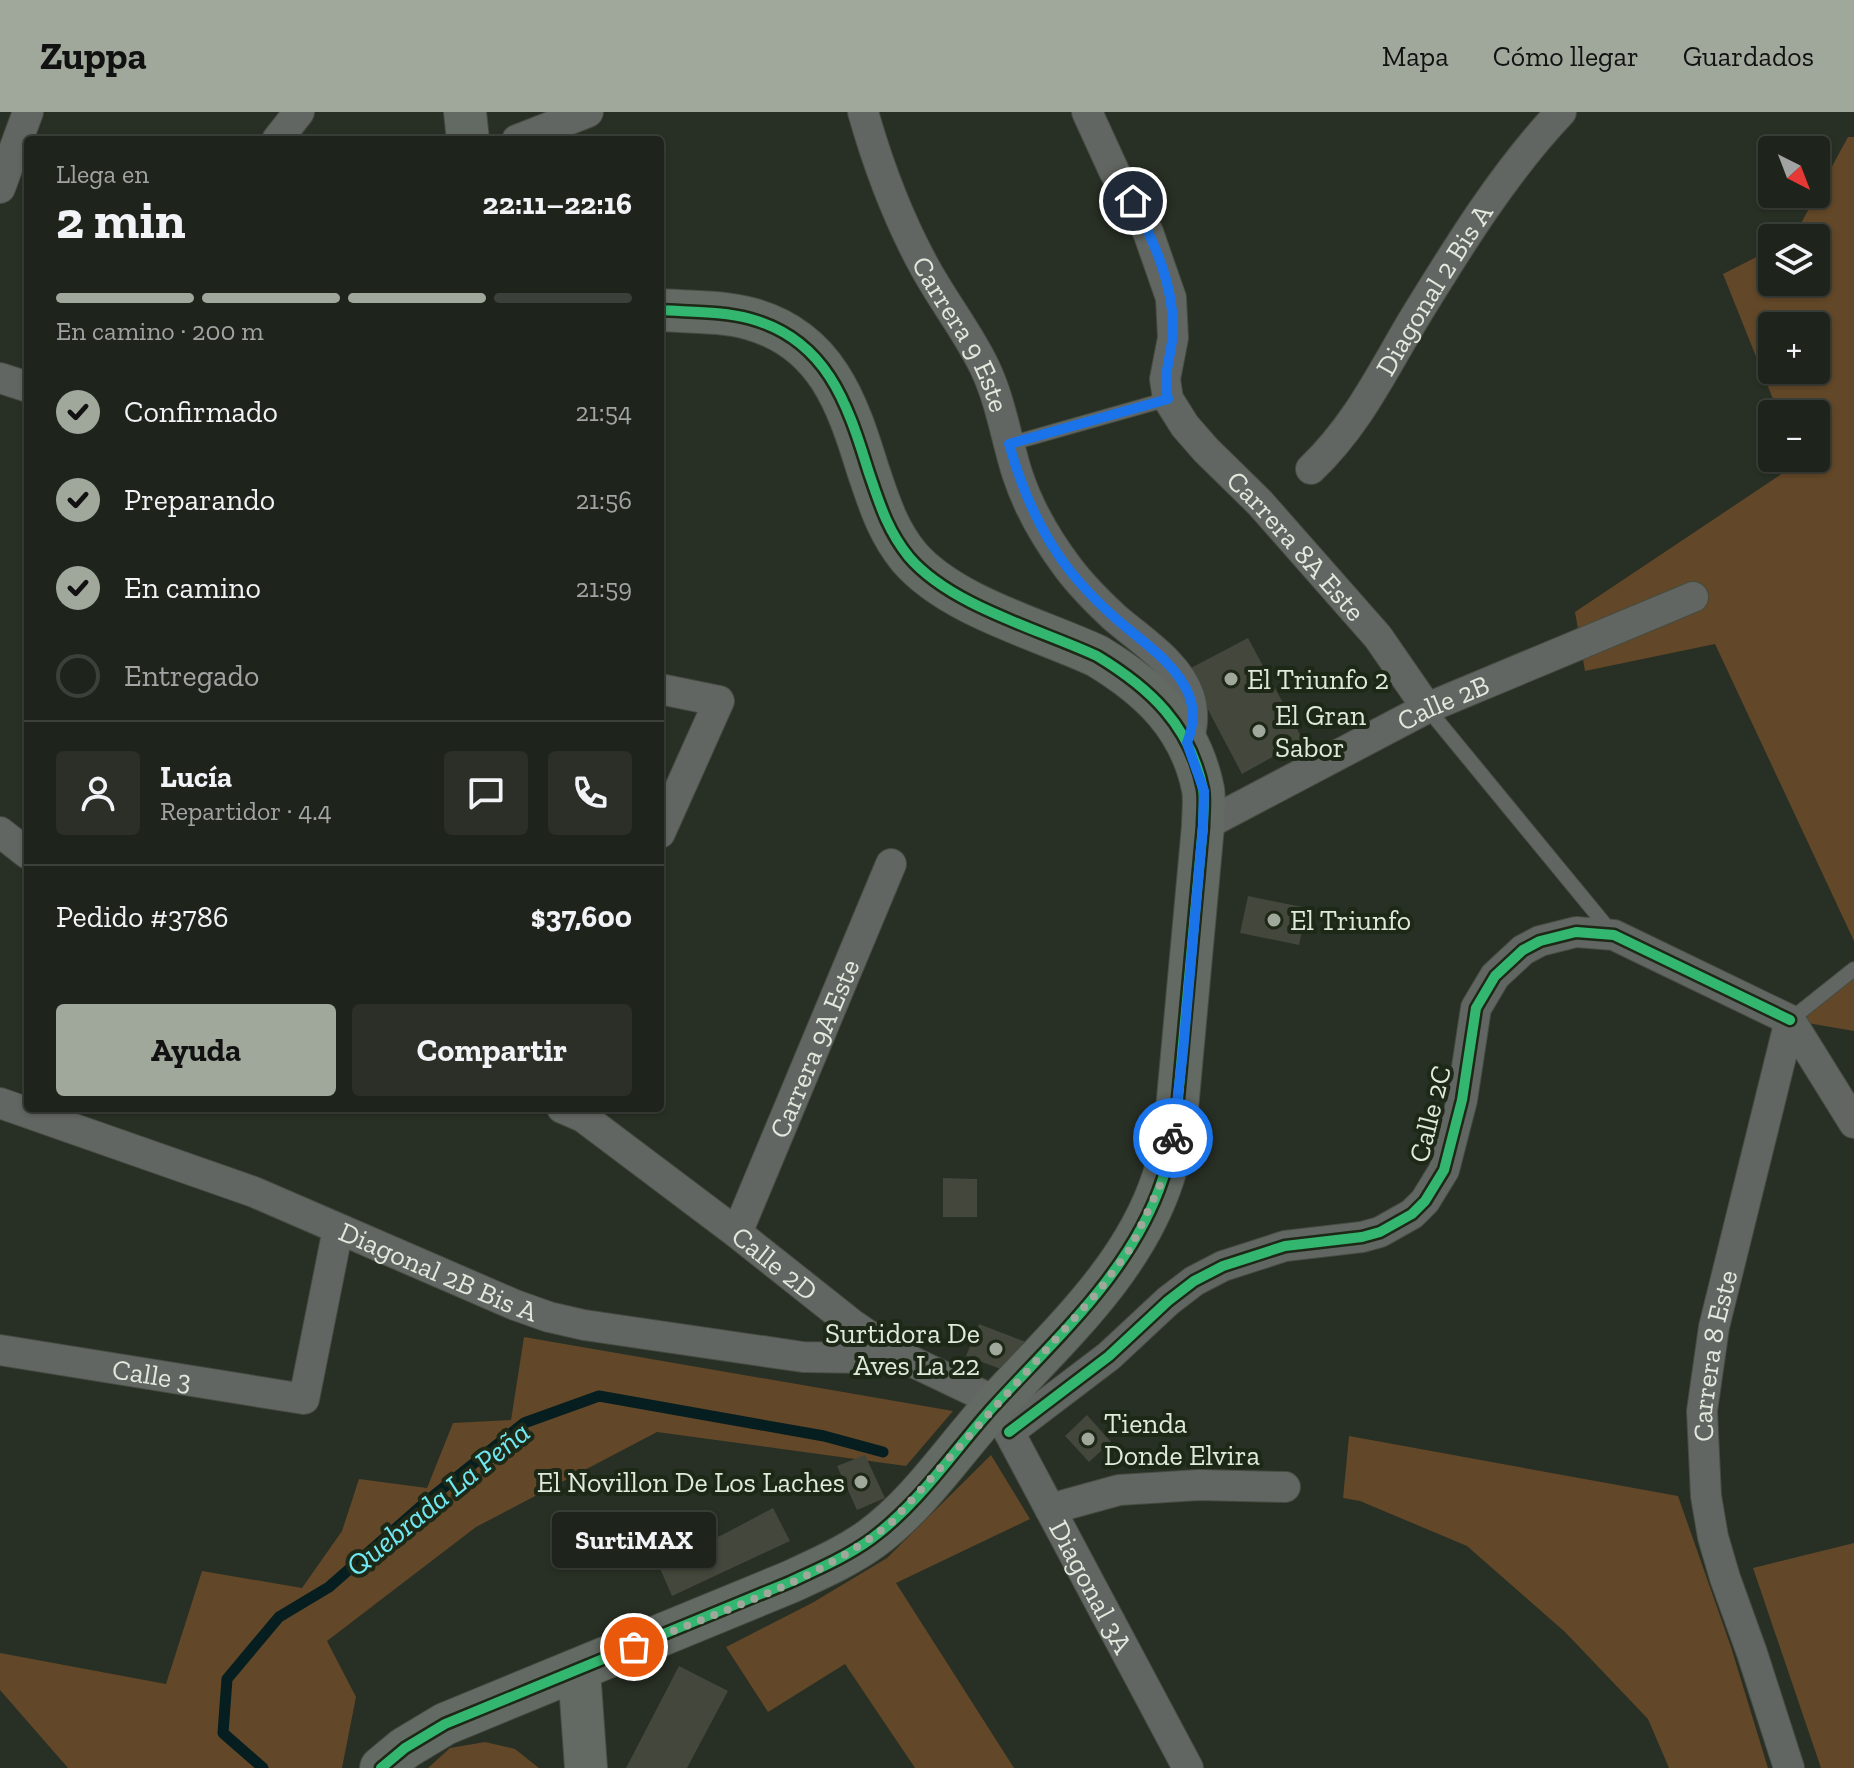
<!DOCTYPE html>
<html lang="es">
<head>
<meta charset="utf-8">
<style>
  :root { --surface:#1e231b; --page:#2b2f28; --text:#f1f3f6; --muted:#a1a4a3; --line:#3c403a; --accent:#a0a89c }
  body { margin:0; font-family:"Zilla Slab",serif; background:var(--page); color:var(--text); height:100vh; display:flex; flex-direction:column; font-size:30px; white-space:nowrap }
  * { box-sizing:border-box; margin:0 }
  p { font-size:26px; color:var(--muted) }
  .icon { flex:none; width:44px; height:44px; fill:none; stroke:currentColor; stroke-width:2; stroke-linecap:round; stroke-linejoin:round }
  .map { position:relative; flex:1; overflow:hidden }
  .side { position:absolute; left:24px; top:24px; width:640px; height:976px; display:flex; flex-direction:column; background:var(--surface); border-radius:8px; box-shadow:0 2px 6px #0004,0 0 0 2px var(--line) }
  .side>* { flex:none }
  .needle { width:52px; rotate:138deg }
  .tools { position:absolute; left:1758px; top:24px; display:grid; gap:16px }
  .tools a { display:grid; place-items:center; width:72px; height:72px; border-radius:8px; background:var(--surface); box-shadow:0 2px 6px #0004,0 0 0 2px var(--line); font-size:40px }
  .pin { position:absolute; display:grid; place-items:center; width:68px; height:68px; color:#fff; margin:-34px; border:4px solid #fff; border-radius:50%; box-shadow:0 2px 8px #0007 }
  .courier { position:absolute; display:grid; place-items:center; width:80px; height:80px; margin:-40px; border:6px solid #1a73e8; border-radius:50%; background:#fff; color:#222; box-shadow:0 2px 10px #0007 }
  .bubble { position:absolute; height:56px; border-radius:8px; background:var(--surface); box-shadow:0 2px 6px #0004,0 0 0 2px var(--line); font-size:26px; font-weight:700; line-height:56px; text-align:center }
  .overview em { font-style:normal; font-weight:700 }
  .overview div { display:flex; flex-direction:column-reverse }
  .overview { display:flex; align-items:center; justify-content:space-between; height:136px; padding:0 32px }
  h1 { font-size:52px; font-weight:700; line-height:60px }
  .bar { display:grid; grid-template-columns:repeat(4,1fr); gap:12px 8px; align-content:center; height:96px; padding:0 32px }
  .bar i { height:10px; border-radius:6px; background:var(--line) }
  .bar .current { background:var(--accent) }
  .bar p { grid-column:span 4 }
  .line { display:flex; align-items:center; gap:20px; padding:0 32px; border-top:2px solid var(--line) }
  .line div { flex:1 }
  .round { display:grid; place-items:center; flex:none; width:84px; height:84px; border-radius:8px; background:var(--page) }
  ol { padding:0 32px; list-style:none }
  li { display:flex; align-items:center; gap:24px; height:88px }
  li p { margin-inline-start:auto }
  li .icon { padding:8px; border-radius:50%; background:var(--accent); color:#111; stroke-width:4 }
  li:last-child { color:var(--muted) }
  li i { width:44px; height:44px; border:4px solid var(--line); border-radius:50% }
  .cta { display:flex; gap:16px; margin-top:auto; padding:16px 32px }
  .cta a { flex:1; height:92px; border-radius:8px; background:var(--accent); color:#111; font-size:32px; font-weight:700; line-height:92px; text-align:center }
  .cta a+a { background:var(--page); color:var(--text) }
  header { display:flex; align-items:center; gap:48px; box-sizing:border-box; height:112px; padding:0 40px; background:var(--accent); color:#111 }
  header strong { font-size:38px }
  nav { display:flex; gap:44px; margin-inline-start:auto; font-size:28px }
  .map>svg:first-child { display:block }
  .green { fill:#624728; fill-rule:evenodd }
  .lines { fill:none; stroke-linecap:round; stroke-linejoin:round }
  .stream { stroke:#061e1f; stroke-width:11 }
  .building { fill:#44473c }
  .lane-casing { stroke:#464c42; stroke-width:16 }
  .street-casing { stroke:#464c42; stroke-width:32 }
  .secondary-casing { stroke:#464c42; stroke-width:44 }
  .lane { stroke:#616662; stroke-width:14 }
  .street { stroke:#616662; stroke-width:30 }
  .secondary { stroke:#636963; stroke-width:42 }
  .cycleway-casing { stroke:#1d2916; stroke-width:15 }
  .cycleway { stroke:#33b770; stroke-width:10 }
  .done { stroke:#a0a89c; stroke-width:8; stroke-dasharray:0 14.4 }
  .route { stroke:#1a73e8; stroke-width:10 }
  .poi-dot { fill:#a0a89c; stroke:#1d2916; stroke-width:3 }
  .labels { text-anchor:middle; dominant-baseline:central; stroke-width:8; stroke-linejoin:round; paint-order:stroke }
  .street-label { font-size:28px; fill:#e1e9dd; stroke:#1d2916 }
  .poi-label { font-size:28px; fill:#e1e9dd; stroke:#1d2916; text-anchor:start }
  .water-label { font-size:30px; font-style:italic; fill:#70e8f2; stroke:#1d2916 }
</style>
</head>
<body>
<header>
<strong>Zuppa</strong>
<nav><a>Mapa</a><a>Cómo llegar</a><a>Guardados</a></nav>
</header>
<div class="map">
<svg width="1854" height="1656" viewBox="0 0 1854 1656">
  <rect width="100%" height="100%" fill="#282f24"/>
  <path class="green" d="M1848 25H1854V829L1715 532 1585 559 1575 500 1798 351 1796 346H1816V302H1779L1723 162 1772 137V170H1816V126H1793ZM1772 214H1816V258H1772Z
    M1854 857V919L1790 908Z
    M524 1225 953 1299 906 1354 657 1320 476 1415 327 1529 356 1585 342 1656H68L0 1578V1541L166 1572 202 1459 302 1476 342 1419 359 1367 427 1376 453 1311 511 1308Z
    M1349 1324 1678 1384 1731 1535 1768 1656H1669L1648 1607 1565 1520 1467 1434 1360 1389 1343 1386Z
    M991 1343 1030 1407 896 1471 1014 1656H915L845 1552 768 1600 726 1535 812 1491 887 1446Z
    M1854 1431V1656H1821L1753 1456Z
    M485 1630 515 1637 539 1656H428L450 1636Z"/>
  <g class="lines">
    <path class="stream" d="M263 1656 223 1621 227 1567 279 1505 329 1475 427 1389 524 1311 599 1284 824 1324 883 1340"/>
  </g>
  <path class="building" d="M1248 526 1303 628 1242 662 1187 558Z
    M1248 784 1307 796 1299 833 1240 821Z
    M943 1066 977 1067V1105H943Z
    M979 1212 1026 1230 1014 1262 966 1244Z
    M1087 1303 1111 1330 1089 1350 1065 1324Z
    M865 1343 885 1386 857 1398 837 1354Z
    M773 1396 790 1429 672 1484 658 1452 724 1422Z
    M679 1554 728 1579 687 1656H626Z"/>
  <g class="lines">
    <defs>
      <path id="lane" d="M1009 332 1168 287
        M1427 596 1612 821
        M1790 908 1854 857"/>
      <g id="street">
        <path id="s1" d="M863 0C878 53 897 104 923 152 942 188 968 220 985 256 1001 290 1006 326 1017 361 1028 395 1047 428 1069 457 1082 474 1098 490 1114 505 1139 527 1178 551 1189 584 1194 600 1193 616 1187 631"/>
        <path id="s2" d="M1087 0 1114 59 1148 120 1171 186 1173 226 1165 267 1168 287 1185 314 1206 338 1260 391 1378 525 1427 596"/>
        <path d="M277 28 299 0"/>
        <path d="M517 28 588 0"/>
        <path d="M0 76 28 0"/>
        <path d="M0 266 28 275"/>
        <path id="s3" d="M1311 357C1358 312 1382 260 1415 205 1458 135 1504 60 1561 0"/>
        <path d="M660 577 719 589 660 721"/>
        <path id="s4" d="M1203 714 1427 596 1693 485"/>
        <path d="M0 720 28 742"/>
        <path d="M1790 908 1854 1011"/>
        <path id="s5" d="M0 991 254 1080 515 1193 549 1205 584 1213 803 1245 864 1246 894 1241"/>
        <path id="s6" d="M562 996 583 1005 737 1121 853 1213 894 1241 982 1283 993 1295 1009 1320 1188 1656"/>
        <path id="s7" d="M737 1121 891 752"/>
        <path id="s8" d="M0 1238 304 1287 338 1117"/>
        <path d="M1009 1320 1109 1244 1168 1189 1194 1169 1223 1154 1285 1134 1362 1125 1380 1120 1412 1102 1425 1089 1444 1058 1462 988 1476 896 1495 864 1523 838 1540 829 1576 820 1614 823 1790 908"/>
        <path d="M1050 1397 1119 1378 1199 1373 1285 1375"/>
        <path id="s9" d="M1789 1656 1752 1541 1725 1466 1713 1425 1706 1384 1702 1299 1714 1215 1790 908"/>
      </g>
      <path id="secondary" d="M465 0 468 28
        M579 1558 586 1656
        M381 1656 405 1636 445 1612 790 1470C818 1457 846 1445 871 1427 920 1391 954 1338 994 1294 1058 1224 1133 1158 1163 1066 1168 1051 1171 1034 1175 1019L1203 714C1203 702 1205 688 1203 677 1190 613 1150 576 1097 544 1039 517 951 494 909 445 887 418 879 390 868 358 847 290 826 228 751 207 723 199 689 200 660 198"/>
    </defs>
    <use href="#lane" class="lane-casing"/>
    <use href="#street" class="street-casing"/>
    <use href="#secondary" class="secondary-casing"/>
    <use href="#lane" class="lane"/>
    <use href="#street" class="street"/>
    <use href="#secondary" class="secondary"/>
    <defs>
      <path id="cycleway" d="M1009 1320 1109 1244 1168 1189 1194 1169 1223 1154 1285 1134 1362 1125 1380 1120 1412 1102 1425 1089 1444 1058 1462 988 1476 896 1495 864 1523 838 1540 829 1576 820 1614 823 1790 908
        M381 1656 405 1636 445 1612 790 1470C818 1457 846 1445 871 1427 920 1391 954 1338 994 1294 1058 1224 1133 1158 1163 1066 1168 1051 1171 1034 1175 1019L1203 714C1203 702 1205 688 1203 677 1190 613 1150 576 1097 544 1039 517 951 494 909 445 887 418 879 390 868 358 847 290 826 228 751 207 723 199 689 200 660 198"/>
    </defs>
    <use href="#cycleway" class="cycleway-casing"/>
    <use href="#cycleway" class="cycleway"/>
  </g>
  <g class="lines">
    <path class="done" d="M634 1535C721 1498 818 1470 892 1410L1098 1180 1130 1137 1164 1065 1173 1026"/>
    <path class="route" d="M1133 89C1154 130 1174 173 1173 219 1172 243 1162 262 1168 287L1009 332C1022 378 1040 421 1070 459 1083 475 1097 490 1113 504 1138 527 1176 550 1189 583 1195 599 1193 616 1187 631L1204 679 1203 714 1183 939 1173 1026"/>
  </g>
  <g class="poi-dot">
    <circle cx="1231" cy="567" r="8"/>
    <circle cx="1259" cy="619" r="8"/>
    <circle cx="1274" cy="808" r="8"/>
    <circle cx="996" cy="1237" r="8"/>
    <circle cx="1088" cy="1327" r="8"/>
    <circle cx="861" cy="1370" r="8"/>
  </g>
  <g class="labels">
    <g class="street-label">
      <text stroke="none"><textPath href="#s3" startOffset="218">Diagonal 2 Bis A</textPath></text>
      <text stroke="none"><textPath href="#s1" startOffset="244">Carrera 9 Este</textPath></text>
      <text stroke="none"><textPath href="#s2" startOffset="502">Carrera 8A Este</textPath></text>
      <text stroke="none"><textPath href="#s4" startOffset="270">Calle 2B</textPath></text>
      <text stroke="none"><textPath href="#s7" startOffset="200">Carrera 9A Este</textPath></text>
      <text transform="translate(1430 1002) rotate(-76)">Calle 2C</text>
      <text stroke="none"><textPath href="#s6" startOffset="264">Calle 2D</textPath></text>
      <text stroke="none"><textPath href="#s5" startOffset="470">Diagonal 2B Bis A</textPath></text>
      <text stroke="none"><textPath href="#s9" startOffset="426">Carrera 8 Este</textPath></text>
      <text stroke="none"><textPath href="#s8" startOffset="154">Calle 3</textPath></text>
      <text stroke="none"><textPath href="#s6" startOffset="732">Diagonal 3A</textPath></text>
    </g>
    <g class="poi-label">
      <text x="1247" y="567">El Triunfo 2</text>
      <text x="1275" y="603">El Gran<tspan x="1275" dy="32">Sabor</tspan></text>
      <text x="1290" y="808">El Triunfo</text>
      <text x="980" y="1221" text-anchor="end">Surtidora De<tspan x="980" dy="32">Aves La 22</tspan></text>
      <text x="1104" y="1311">Tienda<tspan x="1104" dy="32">Donde Elvira</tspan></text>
      <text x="845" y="1370" text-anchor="end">El Novillon De Los Laches</text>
    </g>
    <g class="water-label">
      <text transform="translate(438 1387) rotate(-39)">Quebrada La Peña</text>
    </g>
  </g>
</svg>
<div class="tools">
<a><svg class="needle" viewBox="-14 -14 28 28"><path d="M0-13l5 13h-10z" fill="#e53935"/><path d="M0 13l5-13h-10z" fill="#a1a4a3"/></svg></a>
<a><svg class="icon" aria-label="layers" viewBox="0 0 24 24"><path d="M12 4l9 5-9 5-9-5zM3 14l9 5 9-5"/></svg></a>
<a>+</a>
<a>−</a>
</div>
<div class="pin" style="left:634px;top:1535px;background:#ea580c"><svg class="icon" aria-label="bag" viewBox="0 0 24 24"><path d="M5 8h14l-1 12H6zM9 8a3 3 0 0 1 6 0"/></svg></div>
<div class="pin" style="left:1133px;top:89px;background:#1f2937"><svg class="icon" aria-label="home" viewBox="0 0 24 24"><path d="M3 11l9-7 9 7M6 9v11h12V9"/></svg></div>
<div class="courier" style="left:1173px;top:1026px"><svg class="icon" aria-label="bike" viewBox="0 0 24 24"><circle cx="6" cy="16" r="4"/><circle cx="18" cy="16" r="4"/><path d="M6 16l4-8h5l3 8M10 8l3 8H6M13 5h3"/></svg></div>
<div class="bubble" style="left:552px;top:1400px;width:164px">SurtiMAX</div>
<section class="side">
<div class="overview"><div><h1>2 min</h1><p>Llega en</p></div><em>22:11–22:16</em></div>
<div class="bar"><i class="current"></i><i class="current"></i><i class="current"></i><i></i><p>En camino · 200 m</p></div>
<ol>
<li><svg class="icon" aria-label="check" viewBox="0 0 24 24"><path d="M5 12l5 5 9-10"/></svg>Confirmado<p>21:54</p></li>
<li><svg class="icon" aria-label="check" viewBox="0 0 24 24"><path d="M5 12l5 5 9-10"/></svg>Preparando<p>21:56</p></li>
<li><svg class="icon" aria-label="check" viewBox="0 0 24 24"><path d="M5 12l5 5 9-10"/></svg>En camino<p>21:59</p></li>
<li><i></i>Entregado</li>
</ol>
<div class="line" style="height:144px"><a class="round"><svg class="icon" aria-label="person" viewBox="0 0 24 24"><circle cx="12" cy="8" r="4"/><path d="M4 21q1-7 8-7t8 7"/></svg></a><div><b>Lucía</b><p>Repartidor · 4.4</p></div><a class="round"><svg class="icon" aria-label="chat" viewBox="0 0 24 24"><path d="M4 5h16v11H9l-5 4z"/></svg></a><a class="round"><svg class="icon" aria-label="phone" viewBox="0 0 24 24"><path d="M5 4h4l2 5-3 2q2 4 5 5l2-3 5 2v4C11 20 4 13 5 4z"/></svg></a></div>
<div class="line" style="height:104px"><div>Pedido #3786</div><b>$37,600</b></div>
<div class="cta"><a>Ayuda</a><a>Compartir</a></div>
</section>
</div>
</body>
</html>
